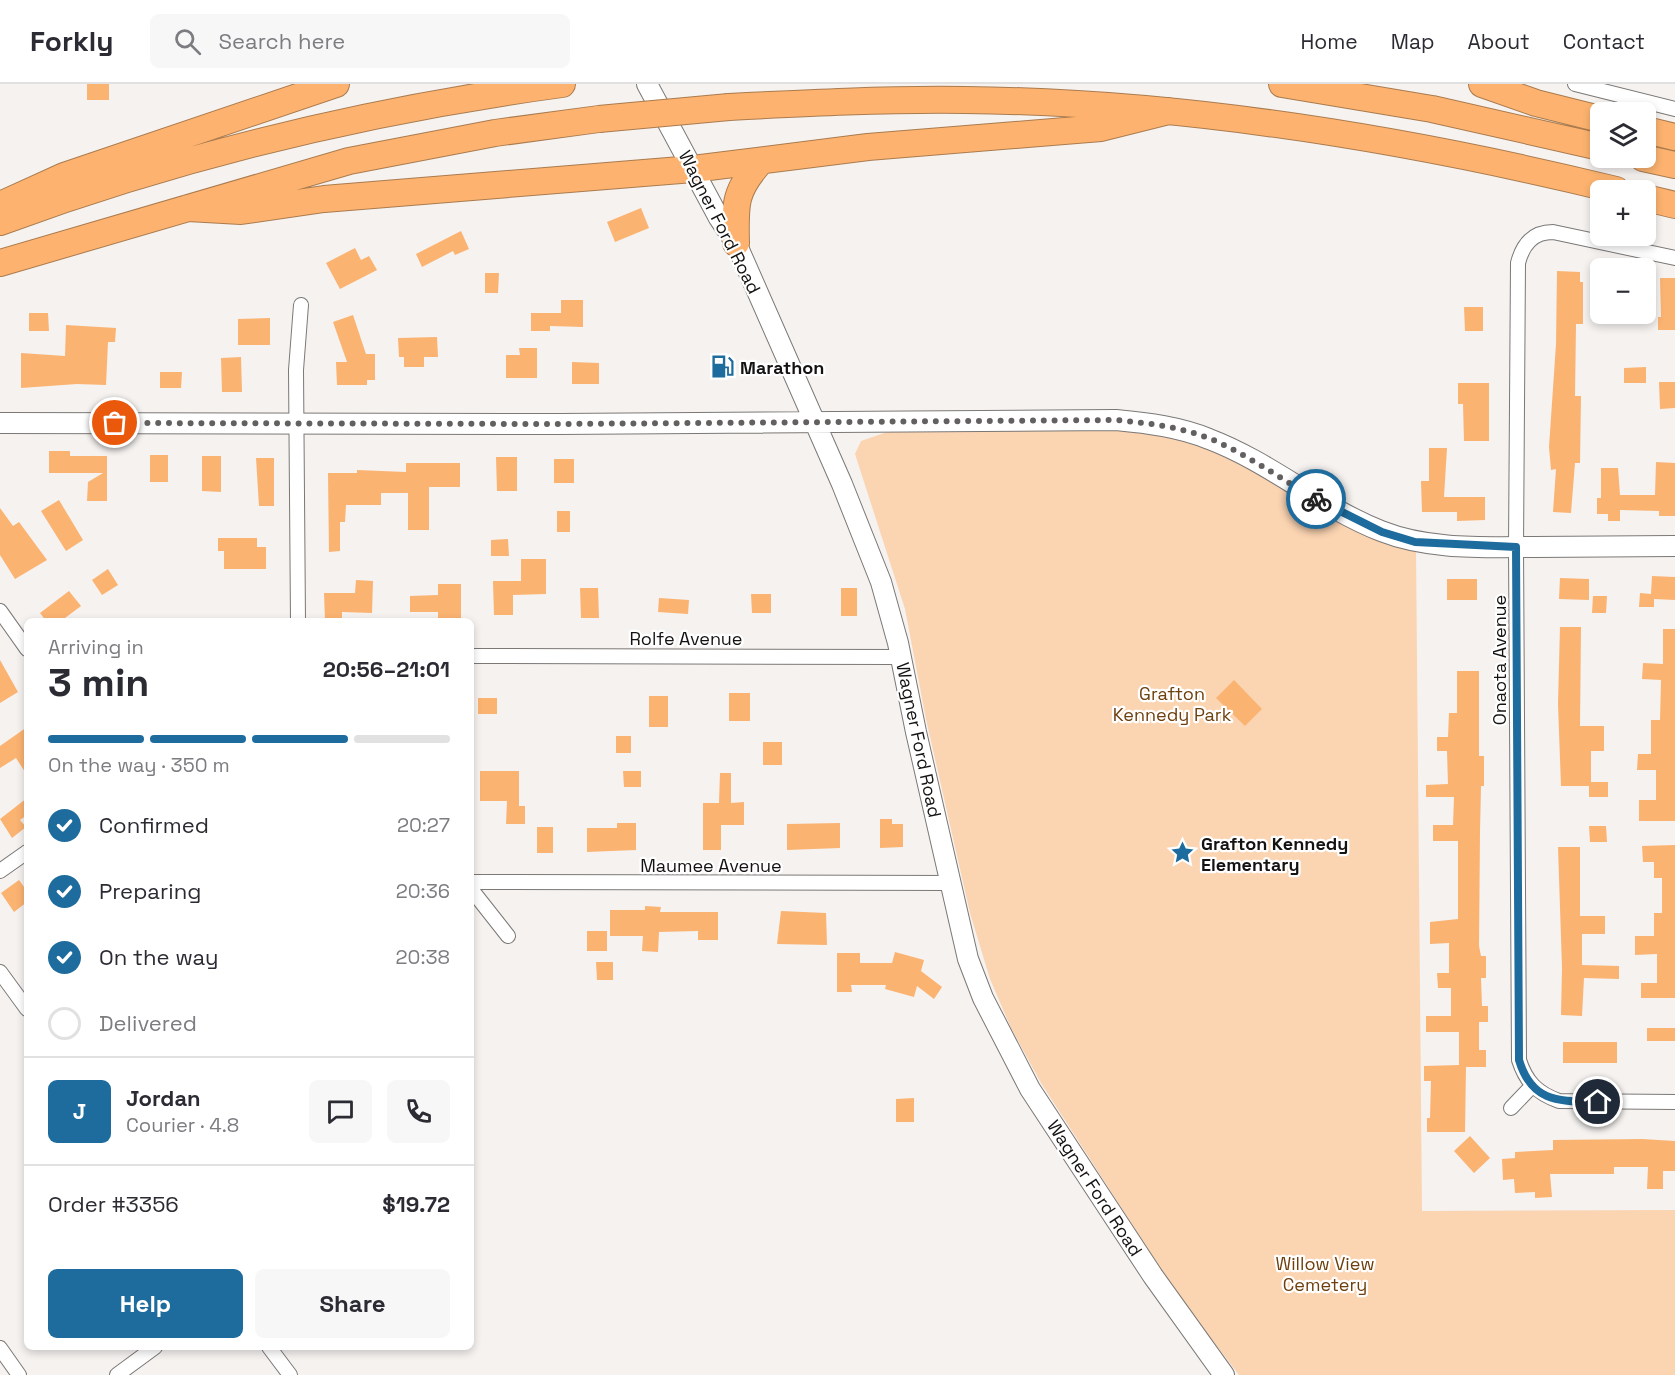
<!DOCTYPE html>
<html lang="en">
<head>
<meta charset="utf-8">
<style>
  :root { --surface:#fff; --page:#f7f7f7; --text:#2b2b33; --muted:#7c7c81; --line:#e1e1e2; --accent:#1e6c9e }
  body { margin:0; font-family:"Space Grotesk",sans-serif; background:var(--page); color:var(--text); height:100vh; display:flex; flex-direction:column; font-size:22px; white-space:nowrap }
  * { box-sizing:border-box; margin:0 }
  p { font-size:20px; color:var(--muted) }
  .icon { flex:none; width:33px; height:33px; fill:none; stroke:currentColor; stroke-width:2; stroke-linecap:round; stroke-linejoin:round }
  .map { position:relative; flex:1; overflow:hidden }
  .sheet { position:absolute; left:24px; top:534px; width:450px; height:732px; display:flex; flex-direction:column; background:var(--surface); border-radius:9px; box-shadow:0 3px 9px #0003 }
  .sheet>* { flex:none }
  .buttons { position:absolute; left:1590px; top:18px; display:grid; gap:12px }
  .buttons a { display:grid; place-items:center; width:66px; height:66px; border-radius:9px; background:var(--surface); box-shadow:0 3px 9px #0003; font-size:30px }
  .pin { position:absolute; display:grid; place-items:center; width:51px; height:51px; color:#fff; margin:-26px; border:3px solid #fff; border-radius:50%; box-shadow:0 2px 6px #0007 }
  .courier { position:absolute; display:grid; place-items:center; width:60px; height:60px; margin:-30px; border:4px solid #1e6c9e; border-radius:50%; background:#fff; color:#222; box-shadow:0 2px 8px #0007 }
  .head em { font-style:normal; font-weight:600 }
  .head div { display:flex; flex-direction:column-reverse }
  .head { display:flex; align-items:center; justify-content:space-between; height:102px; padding:0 24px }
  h1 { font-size:39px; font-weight:600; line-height:45px }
  .bar { display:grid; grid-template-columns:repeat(4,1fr); gap:9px 6px; align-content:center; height:72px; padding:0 24px }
  .bar i { height:8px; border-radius:4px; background:var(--line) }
  .bar .active { background:var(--accent) }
  .bar p { grid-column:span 4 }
  .line { display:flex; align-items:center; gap:15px; padding:0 24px; border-top:2px solid var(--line) }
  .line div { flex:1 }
  .round { display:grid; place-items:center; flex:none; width:63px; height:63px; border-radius:9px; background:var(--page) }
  ol { padding:0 24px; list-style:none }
  li { display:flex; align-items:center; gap:18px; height:66px }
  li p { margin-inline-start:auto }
  li .icon { padding:6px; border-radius:50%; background:var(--accent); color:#fff; stroke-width:4 }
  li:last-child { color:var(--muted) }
  li i { width:33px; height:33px; border:3px solid var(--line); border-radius:50% }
  .action { display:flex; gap:12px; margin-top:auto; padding:12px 24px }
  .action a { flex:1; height:69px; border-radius:9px; background:var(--accent); color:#fff; font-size:24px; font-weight:600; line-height:69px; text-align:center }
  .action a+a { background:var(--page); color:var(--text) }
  header { display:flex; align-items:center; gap:36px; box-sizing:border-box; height:84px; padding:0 30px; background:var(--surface); border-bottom:2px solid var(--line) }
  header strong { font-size:28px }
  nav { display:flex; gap:33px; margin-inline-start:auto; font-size:21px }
  .search { width:420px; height:54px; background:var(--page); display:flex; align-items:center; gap:15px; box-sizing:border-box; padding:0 21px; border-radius:9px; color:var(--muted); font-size:22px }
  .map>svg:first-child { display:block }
  .green { fill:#fbd4b2 }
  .building { fill:#fbb372 }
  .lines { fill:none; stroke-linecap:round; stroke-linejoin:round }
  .street-casing { stroke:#7b7876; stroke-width:16 }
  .secondary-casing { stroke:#7b7876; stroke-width:22 }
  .highway-casing { stroke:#ab7b4e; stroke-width:28 }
  .street { stroke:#fff; stroke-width:14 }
  .secondary { stroke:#fff; stroke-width:20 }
  .highway { stroke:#fdb36f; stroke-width:26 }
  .highway-bridge-casing { stroke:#ab7b4e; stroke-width:28; stroke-linecap:butt }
  .highway-bridge { stroke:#fdb36f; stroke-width:26 }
  .done { stroke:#636160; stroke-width:6; stroke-dasharray:0 10.8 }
  .route { stroke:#1e6c9e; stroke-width:8 }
  .labels { text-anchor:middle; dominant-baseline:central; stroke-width:4.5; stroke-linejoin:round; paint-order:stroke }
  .street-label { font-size:18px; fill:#141312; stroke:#fff }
  .poi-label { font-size:18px; font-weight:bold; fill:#141312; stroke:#fff; text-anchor:start }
  .park-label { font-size:18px; fill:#6f400e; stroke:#fff }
</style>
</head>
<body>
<header>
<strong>Forkly</strong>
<div class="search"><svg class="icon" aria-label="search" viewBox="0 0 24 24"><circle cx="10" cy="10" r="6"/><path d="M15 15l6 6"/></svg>Search here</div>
<nav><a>Home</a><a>Map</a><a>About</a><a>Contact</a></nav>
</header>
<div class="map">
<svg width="1675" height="1291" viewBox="0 0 1675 1291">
  <rect width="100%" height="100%" fill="#f5f2f0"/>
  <path class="green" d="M1104 343C1142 347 1180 350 1216 366 1282 396 1342 454 1416 466L1422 1127 1675 1126V1291H1239L1175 1207 1041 999 1011 944 990 895 970 829 926 635 905 525 855 370 861 357 890 347Z"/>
  <path class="building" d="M87 0H109V16H87Z
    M641 124 649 144 615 158 607 138Z
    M461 147 469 165 455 171 453 167 422 183 416 170Z
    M355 164 361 176 369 172 377 186 340 205 326 179Z
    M1557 187 1580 188V198H1583V240H1576L1575 312H1581L1580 379H1575L1571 429 1553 428 1556 385 1551 386 1549 363 1556 260Z
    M485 189H499L498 209H485Z
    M1660 194H1675V246H1658V233H1661Z
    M561 216H583V243L550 242V247H531V229H561Z
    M1464 223H1483V247H1465Z
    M29 229H48L49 247H29Z
    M353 231 366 270H375V296H367V301H337L336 278H347L333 238Z
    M270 234V261H238V235Z
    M66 241 116 244 115 258H108L106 301 77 300 21 304V269L65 272Z
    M437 253 438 273H424V283H404V273H399L398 254Z
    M519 264H537V294H506V271H520Z
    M241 273 242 308H222L221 274Z
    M572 278 599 279V300H572Z
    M1646 283V299H1624V284Z
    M160 288H182L181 304H160Z
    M1659 298H1675V324L1660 325Z
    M1458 299H1489V357H1464L1463 320H1458Z
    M1429 364H1447L1444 413H1485V436L1457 437V428H1422L1421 397H1429Z
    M49 367H70V372H107V417H87L88 398 103 389H49Z
    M150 371H168V398H150Z
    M202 372H221V408L202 407Z
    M496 373H517V407H497Z
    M256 374H274V422H259Z
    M554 375H574V399H554Z
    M1656 378 1675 379V432H1659V427L1620 426V437H1608V430H1597V414H1601V384H1618L1620 411H1655Z
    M406 379H460V403H429V446H408V409H381V421H346L345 438H340V467L329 468 328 389H357V386L406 388Z
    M59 416 83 456 66 467 41 427Z
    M0 424 13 442 19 438 47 476 15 495 0 471Z
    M557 427H570V448H557Z
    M218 454H257V463H266V485H224V467H218Z
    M508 455 509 472H491V456Z
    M521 475H546V510L513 511V531H494L493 497H521Z
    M108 485 118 501 102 511 92 496Z
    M1652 492 1675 493V516L1654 515V523H1639L1640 509 1651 510Z
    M1560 494 1589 495V516L1559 515Z
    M1447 495H1477V516H1447Z
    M356 496 373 497 372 529 342 528V537H325L324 509H355Z
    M438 500H461V534H438V528H410V512L438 511Z
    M580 504H598L599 534H581Z
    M841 504H857V532H841Z
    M69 507 81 522 61 537H46L40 529Z
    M751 510H771V529H752Z
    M1593 512H1607L1606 529H1592Z
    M659 514 689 516 688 530 658 528Z
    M1560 543H1581L1580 642H1604V667H1591V698H1608V713H1589V702H1561L1558 620Z
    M1663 545H1675V737H1639V716H1656V686H1637L1638 670H1651V636H1660L1661 596 1642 595 1643 579 1663 580Z
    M0 576 18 608 0 619Z
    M1457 587H1479V672H1484V702H1481L1480 748 1479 862 1481 872H1486V894H1481L1482 922H1488V938H1479V966H1486V983H1466L1465 1048H1427V1034H1430L1431 997H1424V982L1459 981V948H1426V932H1451V904H1438L1437 889H1449V859L1430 860V838L1458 835V757H1433V741H1453L1454 713H1426V701L1448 700 1447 667H1437V653H1448L1449 629H1457Z
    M1234 596 1262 625 1245 642 1216 614Z
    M729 609H750V637H729Z
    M649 612H668V643H649Z
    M478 614H497V630H478Z
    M27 643V691L16 674 0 684V662Z
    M616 652H631V669H616Z
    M763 658H782V681H763Z
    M480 687H519V722H525V740H506L507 717H480Z
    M623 687H641V703H624Z
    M720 689H731V719L744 718V741H721V766H703V719H719Z
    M27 714V731L20 736 26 743 12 754 0 735Z
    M880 735H892V740H903V763L880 764Z
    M617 739H636V766L587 768V744H617Z
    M840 739V764L787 766V740Z
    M1589 742H1606L1607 758H1590Z
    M537 743H553V769H537Z
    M1675 761V914H1641V899H1657V870L1635 871V852H1654V829H1662V794H1654V778H1643L1642 762Z
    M1558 763H1580V832H1605V850H1582V881L1619 882V895L1584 894 1582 932 1561 931 1562 884Z
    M19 796 27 807V818L14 828 1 809Z
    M645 822 661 823 660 828H718V856H698V847L659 848 658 868 642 867 643 852H610V826H645Z
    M781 827 826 829 827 861 777 860Z
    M587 847H607V867H587Z
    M895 868 924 876 921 887 942 903 934 915 917 902 914 913 885 905 886 901H851L852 908H837V869H860V879H892Z
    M596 878H613V896H597Z
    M1647 944H1675V957H1647Z
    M1563 958H1617V979H1563Z
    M914 1014V1038H896V1015Z
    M1470 1052 1490 1074 1474 1089 1454 1067Z
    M1642 1055 1675 1057V1087H1663V1105H1647L1648 1083H1614V1090H1550L1552 1113 1535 1114V1108L1515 1109 1514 1095 1503 1096 1502 1075 1515 1074V1068L1553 1066V1056Z"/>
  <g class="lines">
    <defs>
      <path id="street" d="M1575 0 1675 25
        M1675 174 1553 148C1533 148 1523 160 1518 179L1516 463 1519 976C1526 998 1537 1009 1559 1017L1675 1018
        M0 527 27 565
        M298 537 296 286 301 221
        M471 572 901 573
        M0 787 27 768
        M471 798 951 799
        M471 805 508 852
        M0 888 27 925
        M1511 1024 1532 1002
        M269 1263 290 1291
        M0 1264 19 1291
        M117 1291 155 1263"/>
      <path id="secondary" d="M647 0 719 134 736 159 842 400 881 498 898 559 916 648 968 875 983 914 1030 1005 1153 1192 1224 1291
        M0 339 559 340 1116 336C1148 339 1180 343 1209 355 1270 378 1320 423 1381 447 1429 466 1483 463 1534 463 1581 463 1628 462 1675 462"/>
      <path id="highway" d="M1282 0 1432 25 1600 63
        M1482 0 1536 19 1600 35
        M729 23C807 19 886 15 965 16 1185 18 1403 54 1616 106
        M1646 46 1675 53
        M1643 74 1675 81
        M1646 114 1675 121
        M0 121 64 92 336 0
        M188 124 241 127 324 115 693 85 868 63 1101 44 1169 27
        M0 138C182 71 369 26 562 0
        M736 159C735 120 734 107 761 77
        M0 179 349 77 495 49 599 35"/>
    </defs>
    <use href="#street" class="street-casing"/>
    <use href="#secondary" class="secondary-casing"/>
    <use href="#highway" class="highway-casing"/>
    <use href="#street" class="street"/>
    <use href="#secondary" class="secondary"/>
    <use href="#highway" class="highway"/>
    <defs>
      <path id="highway-bridge" d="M599 35 729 23"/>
    </defs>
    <use href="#highway-bridge" class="highway-bridge-casing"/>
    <use href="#highway-bridge" class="highway-bridge"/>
  </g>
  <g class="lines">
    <path class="done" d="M115 339 559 340 1116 336C1148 339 1181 343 1211 355 1248 371 1281 395 1316 415"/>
    <path class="route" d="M1316 415 1382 448 1415 458 1516 463 1519 976C1532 1019 1559 1017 1598 1018"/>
  </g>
  <defs>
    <symbol id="fuel-bare" viewBox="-9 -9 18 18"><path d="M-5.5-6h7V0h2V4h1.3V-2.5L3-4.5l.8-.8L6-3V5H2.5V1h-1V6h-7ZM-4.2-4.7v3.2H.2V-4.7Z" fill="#1e6c9e" stroke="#fff" stroke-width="2.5" paint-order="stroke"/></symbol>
    <symbol id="sight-bare" viewBox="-9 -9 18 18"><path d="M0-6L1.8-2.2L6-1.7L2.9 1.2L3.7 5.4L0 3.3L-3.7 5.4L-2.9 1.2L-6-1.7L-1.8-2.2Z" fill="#1e6c9e" stroke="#fff" stroke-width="2.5" paint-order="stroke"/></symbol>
  </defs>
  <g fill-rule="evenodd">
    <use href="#fuel-bare" x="706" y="266" width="33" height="33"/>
    <use href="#sight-bare" x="1166" y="752" width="33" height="33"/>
  </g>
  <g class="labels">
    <g class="street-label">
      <text transform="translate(720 138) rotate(63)">Wagner Ford Road</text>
      <text x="686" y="554">Rolfe Avenue</text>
      <text transform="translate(1499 576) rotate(-90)">Onaota Avenue</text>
      <text transform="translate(919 656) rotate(78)">Wagner Ford Road</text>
      <text x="711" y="781">Maumee Avenue</text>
      <text transform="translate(1095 1104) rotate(57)">Wagner Ford Road</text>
    </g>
    <g class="poi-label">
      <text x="740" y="283">Marathon</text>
      <text x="1201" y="759">Grafton Kennedy<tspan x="1201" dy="21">Elementary</tspan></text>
    </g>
    <g class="park-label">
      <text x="1172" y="609">Grafton<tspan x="1172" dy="21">Kennedy Park</tspan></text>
      <text x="1325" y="1179">Willow View<tspan x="1325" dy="21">Cemetery</tspan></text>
    </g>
  </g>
</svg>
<div class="buttons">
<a><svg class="icon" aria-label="layers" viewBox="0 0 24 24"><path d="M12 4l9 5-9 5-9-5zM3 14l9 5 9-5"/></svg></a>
<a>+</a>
<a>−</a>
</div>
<div class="pin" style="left:115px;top:339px;background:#ea580c"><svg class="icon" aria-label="bag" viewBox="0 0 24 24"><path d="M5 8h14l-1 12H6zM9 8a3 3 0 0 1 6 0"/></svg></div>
<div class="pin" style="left:1598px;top:1018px;background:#1f2937"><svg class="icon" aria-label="home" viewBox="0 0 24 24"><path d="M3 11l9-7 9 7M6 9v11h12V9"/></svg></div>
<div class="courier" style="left:1316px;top:415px"><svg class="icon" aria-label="bike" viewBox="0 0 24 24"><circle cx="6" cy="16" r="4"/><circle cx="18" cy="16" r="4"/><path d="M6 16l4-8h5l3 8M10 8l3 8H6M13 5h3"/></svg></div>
<section class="sheet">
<div class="head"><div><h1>3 min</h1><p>Arriving in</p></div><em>20:56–21:01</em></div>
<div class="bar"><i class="active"></i><i class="active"></i><i class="active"></i><i></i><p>On the way · 350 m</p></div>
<ol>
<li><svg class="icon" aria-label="check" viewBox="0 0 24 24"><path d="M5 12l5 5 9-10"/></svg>Confirmed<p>20:27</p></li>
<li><svg class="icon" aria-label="check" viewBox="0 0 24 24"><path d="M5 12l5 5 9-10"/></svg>Preparing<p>20:36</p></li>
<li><svg class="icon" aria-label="check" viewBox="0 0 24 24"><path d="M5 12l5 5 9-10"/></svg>On the way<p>20:38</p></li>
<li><i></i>Delivered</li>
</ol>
<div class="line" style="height:108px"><b class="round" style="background:var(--accent);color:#fff">J</b><div><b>Jordan</b><p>Courier · 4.8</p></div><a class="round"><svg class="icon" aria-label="chat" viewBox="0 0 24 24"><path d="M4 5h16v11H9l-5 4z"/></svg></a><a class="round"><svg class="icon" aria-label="phone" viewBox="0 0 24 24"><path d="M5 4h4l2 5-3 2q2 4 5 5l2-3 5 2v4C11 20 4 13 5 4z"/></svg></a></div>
<div class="line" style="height:78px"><div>Order #3356</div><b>$19.72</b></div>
<div class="action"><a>Help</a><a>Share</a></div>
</section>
</div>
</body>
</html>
